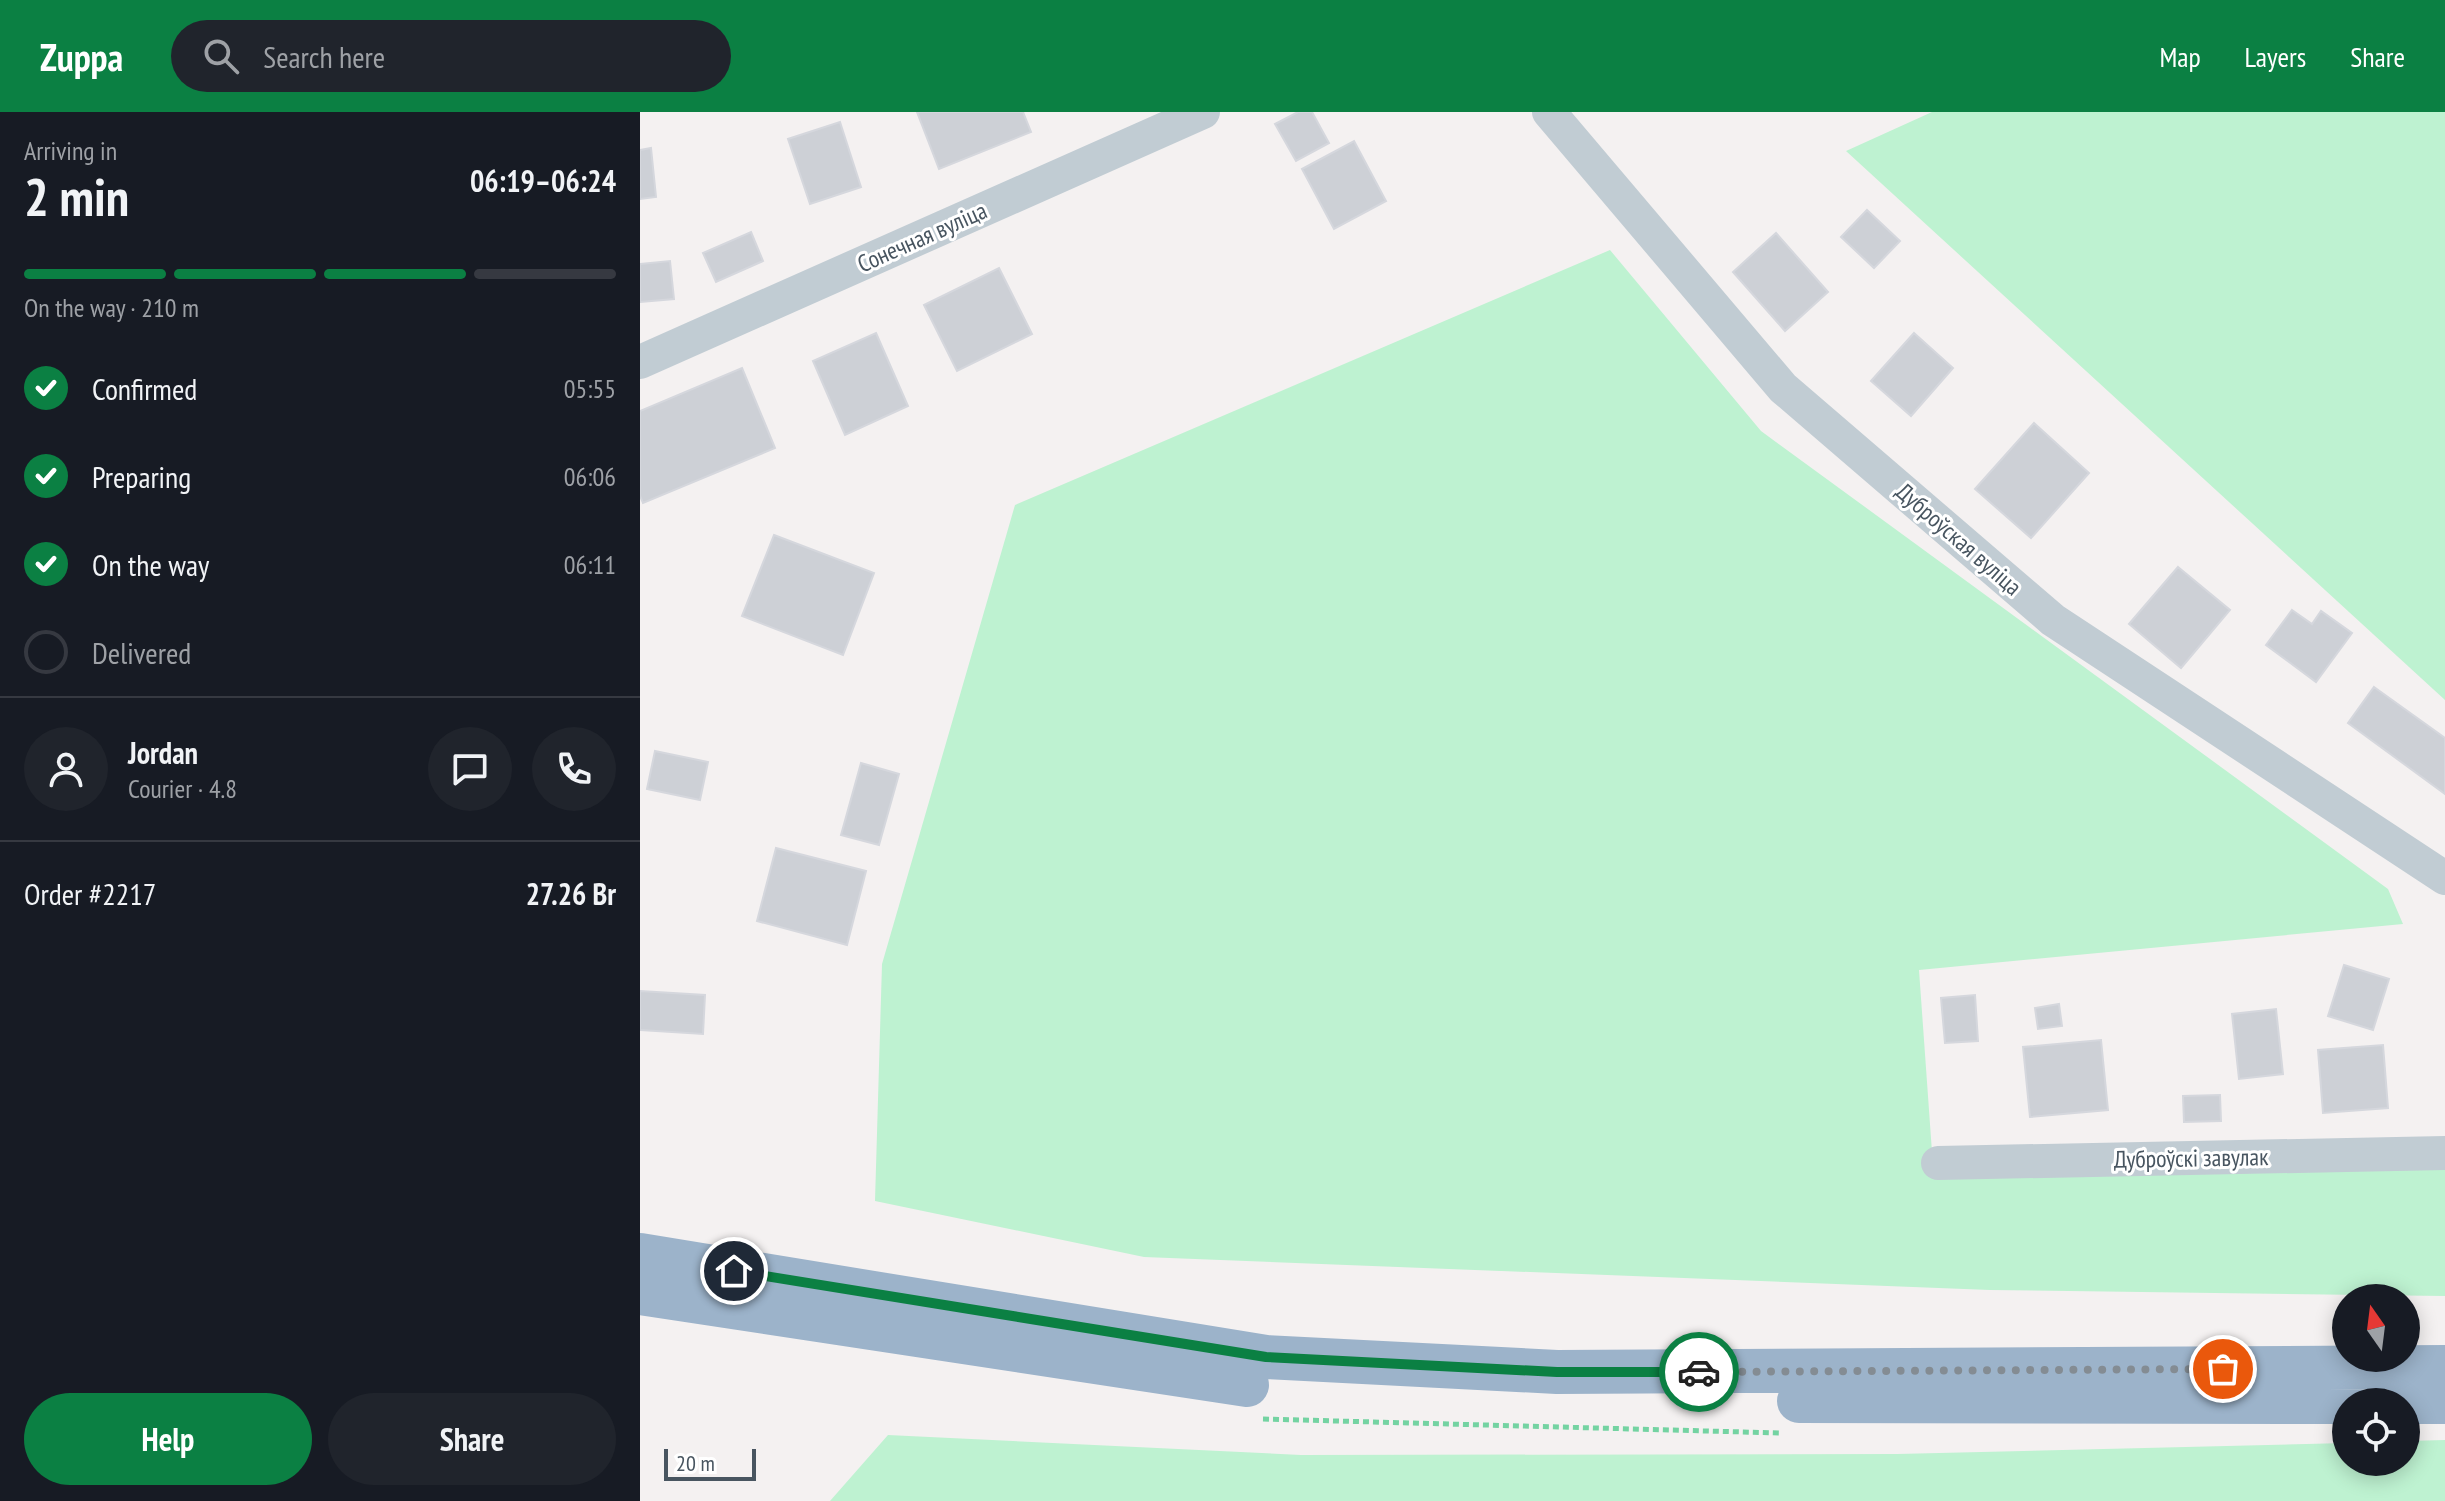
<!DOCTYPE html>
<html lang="en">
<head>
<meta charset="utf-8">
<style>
  :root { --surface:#171b24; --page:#20242c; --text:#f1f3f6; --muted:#9ea1a6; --line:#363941; --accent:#0b8043 }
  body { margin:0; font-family:"PT Sans Narrow",sans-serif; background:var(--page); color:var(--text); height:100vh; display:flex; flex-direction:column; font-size:30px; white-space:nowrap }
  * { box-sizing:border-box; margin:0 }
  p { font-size:26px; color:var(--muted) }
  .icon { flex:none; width:44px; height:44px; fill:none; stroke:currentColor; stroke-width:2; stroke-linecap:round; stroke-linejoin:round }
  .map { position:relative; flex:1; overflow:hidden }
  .sheet { display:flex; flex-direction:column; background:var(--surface); width:640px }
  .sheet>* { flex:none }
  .needle { width:52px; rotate:346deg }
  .controls { position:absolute; left:1692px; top:1172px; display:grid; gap:16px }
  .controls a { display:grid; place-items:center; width:88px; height:88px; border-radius:50%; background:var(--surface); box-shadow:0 4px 20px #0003; font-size:40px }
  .scale { position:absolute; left:24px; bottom:20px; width:92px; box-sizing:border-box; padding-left:8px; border:4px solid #485560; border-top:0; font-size:22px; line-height:28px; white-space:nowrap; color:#485560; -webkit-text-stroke:6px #fff; paint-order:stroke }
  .pin { position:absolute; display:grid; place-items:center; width:68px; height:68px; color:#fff; margin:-34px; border:4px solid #fff; border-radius:50%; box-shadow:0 2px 8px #0007 }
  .courier { position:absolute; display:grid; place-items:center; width:80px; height:80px; margin:-40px; border:6px solid #0b8043; border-radius:50%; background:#fff; color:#222; box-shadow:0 2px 10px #0007 }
  .head em { font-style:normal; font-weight:800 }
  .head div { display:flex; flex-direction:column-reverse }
  .head { display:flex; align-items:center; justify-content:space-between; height:136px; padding:0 24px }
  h1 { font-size:52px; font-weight:800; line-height:60px }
  .bar { display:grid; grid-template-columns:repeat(4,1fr); gap:12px 8px; align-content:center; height:96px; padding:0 24px }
  .bar i { height:10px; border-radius:6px; background:var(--line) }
  .bar .on { background:var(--accent) }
  .bar p { grid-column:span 4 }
  .line { display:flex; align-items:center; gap:20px; padding:0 24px; border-top:2px solid var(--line) }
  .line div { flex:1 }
  .round { display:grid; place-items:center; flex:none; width:84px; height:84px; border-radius:42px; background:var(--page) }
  ol { padding:0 24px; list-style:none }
  li { display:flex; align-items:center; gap:24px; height:88px }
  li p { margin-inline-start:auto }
  li .icon { padding:8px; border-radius:50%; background:var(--accent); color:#fff; stroke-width:4 }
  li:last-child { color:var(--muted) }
  li i { width:44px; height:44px; border:4px solid var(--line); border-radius:50% }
  .cta { display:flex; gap:16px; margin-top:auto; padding:16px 24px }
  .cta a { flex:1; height:92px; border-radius:48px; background:var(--accent); color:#fff; font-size:32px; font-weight:800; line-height:92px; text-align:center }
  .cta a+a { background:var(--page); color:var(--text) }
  header { display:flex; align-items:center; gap:48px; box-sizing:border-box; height:112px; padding:0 40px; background:var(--accent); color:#fff }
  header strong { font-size:38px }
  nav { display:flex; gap:44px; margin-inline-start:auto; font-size:28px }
  .search { width:560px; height:72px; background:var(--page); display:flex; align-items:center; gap:20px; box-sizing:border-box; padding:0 28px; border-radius:44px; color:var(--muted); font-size:30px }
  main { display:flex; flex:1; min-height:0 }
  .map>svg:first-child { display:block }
  .green { fill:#bef2d1 }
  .building { fill:#cdd0d6; stroke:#d5d7dd; stroke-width:2 }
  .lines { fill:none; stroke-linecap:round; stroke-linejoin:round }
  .path { stroke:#74d3a2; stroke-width:5; stroke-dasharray:6 4; stroke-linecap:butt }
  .minor { stroke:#c1ccd3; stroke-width:34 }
  .trunk { stroke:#9cb3ca; stroke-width:44 }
  .done { stroke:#848c93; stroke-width:8; stroke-dasharray:0 14.4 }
  .route { stroke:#0b8043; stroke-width:10 }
  .labels { text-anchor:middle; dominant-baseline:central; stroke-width:6; stroke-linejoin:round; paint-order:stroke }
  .street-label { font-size:24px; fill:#485560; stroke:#fff }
</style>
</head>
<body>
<header>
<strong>Zuppa</strong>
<div class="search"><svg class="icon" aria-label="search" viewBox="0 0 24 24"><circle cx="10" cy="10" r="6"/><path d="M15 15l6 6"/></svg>Search here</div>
<nav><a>Map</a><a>Layers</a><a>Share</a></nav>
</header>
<main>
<section class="sheet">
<div class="head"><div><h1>2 min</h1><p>Arriving in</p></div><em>06:19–06:24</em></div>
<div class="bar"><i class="on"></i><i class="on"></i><i class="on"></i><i></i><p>On the way · 210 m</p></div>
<ol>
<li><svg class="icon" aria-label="check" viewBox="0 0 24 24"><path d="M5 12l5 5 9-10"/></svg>Confirmed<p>05:55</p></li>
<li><svg class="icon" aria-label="check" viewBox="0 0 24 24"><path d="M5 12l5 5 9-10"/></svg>Preparing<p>06:06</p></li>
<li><svg class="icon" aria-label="check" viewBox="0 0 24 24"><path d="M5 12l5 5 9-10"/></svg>On the way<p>06:11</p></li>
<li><i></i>Delivered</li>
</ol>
<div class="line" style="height:144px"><a class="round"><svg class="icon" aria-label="person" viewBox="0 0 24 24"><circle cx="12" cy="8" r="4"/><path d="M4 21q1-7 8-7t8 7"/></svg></a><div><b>Jordan</b><p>Courier · 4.8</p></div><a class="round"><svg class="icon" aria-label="chat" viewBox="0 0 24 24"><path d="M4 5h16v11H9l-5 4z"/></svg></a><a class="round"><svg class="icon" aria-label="phone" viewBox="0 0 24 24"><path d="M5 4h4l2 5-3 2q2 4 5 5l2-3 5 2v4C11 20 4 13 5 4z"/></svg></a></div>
<div class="line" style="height:104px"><div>Order #2217</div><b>27.26 Br</b></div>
<div class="cta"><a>Help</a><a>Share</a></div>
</section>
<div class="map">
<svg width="1805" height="1389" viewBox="0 0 1805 1389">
  <rect width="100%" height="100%" fill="#f4f1f1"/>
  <path class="green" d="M1292 0H1805V588L1206 39Z
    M970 138 1121 319 1748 777 1763 812 1279 858 1293 1054 1805 1045V1184L1350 1178 504 1145 235 1089 242 852 375 393Z
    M248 1323 661 1343 1257 1342 1706 1331V1350H1766V1329L1805 1328V1389H190Z"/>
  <path class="building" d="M277 0H383L391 20 299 57Z
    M658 0H672L689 31 656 49 635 12Z
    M200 10 221 75 170 92 148 27Z
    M714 29 746 89 694 117 662 57Z
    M11 36 16 85 0 87V38Z
    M1227 98 1260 129 1234 156 1201 125Z
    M111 120 123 149 76 170 63 141Z
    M1136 121 1188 180 1145 219 1093 160Z
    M30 149 34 187 0 190V152Z
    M359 156 392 222 317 259 284 193Z
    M236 221 268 294 205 323 173 249Z
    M1274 221 1313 256 1271 304 1231 269Z
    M102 256 135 336 3 391 0 384V299Z
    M1394 311 1449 361 1391 426 1335 377Z
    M134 423 234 461 203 543 102 504Z
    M1538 455 1590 498 1541 556 1489 512Z
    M1652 498 1672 512 1681 499 1712 521 1676 570 1626 533Z
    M1734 575 1805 626V682L1708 611Z
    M15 639 68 650 60 688 7 677Z
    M221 651 259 662 239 733 201 723Z
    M136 736 226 759 207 833 117 809Z
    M1704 853 1749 867 1733 918 1688 904Z
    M0 879 65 883 63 922 0 918Z
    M1335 883 1338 929 1305 931 1301 886Z
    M1419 892 1422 914 1398 917 1395 896Z
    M1636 897 1643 962 1599 967 1592 902Z
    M1461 928 1468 998 1390 1005 1383 935Z
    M1743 933 1748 996 1683 1001 1678 938Z
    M1580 983 1581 1009 1544 1010 1543 984Z"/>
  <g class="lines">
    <path class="path" d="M623 1307 1141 1321"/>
    <path class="minor" d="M909 0 1143 276 1413 508 1805 766
      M0 250 563 0
      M1298 1051 1805 1041"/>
    <path class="trunk" d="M0 1143 626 1245 917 1260 1805 1255
      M0 1181 607 1273
      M1159 1289 1706 1290
      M1766 1290H1805"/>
  </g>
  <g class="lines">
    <path class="done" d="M1059 1260 1583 1257"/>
    <path class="route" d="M94 1159 626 1245 917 1260H1059"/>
  </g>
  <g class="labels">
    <g class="street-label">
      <text transform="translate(282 125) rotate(-24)">Сонечная вуліца</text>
      <text transform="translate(1319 427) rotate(41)">Дуброўская вуліца</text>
      <text transform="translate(1551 1046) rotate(-1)">Дуброўскі завулак</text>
    </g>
  </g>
</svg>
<div class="controls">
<a><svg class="needle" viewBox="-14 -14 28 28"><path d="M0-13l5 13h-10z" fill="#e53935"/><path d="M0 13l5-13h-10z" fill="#9ea1a6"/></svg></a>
<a><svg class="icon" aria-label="locate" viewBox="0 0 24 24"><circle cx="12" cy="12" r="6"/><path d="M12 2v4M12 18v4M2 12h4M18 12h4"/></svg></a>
</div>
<div class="scale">20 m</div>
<div class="pin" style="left:1583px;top:1257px;background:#ea580c"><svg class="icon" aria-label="bag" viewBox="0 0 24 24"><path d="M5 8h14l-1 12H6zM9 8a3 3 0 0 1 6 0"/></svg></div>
<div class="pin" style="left:94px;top:1159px;background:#1f2937"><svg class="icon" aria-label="home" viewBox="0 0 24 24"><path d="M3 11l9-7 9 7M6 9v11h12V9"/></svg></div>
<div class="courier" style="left:1059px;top:1260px"><svg class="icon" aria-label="car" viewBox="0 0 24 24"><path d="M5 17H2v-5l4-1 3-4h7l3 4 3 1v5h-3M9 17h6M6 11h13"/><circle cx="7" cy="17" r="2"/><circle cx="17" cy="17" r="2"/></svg></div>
</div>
</main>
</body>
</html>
